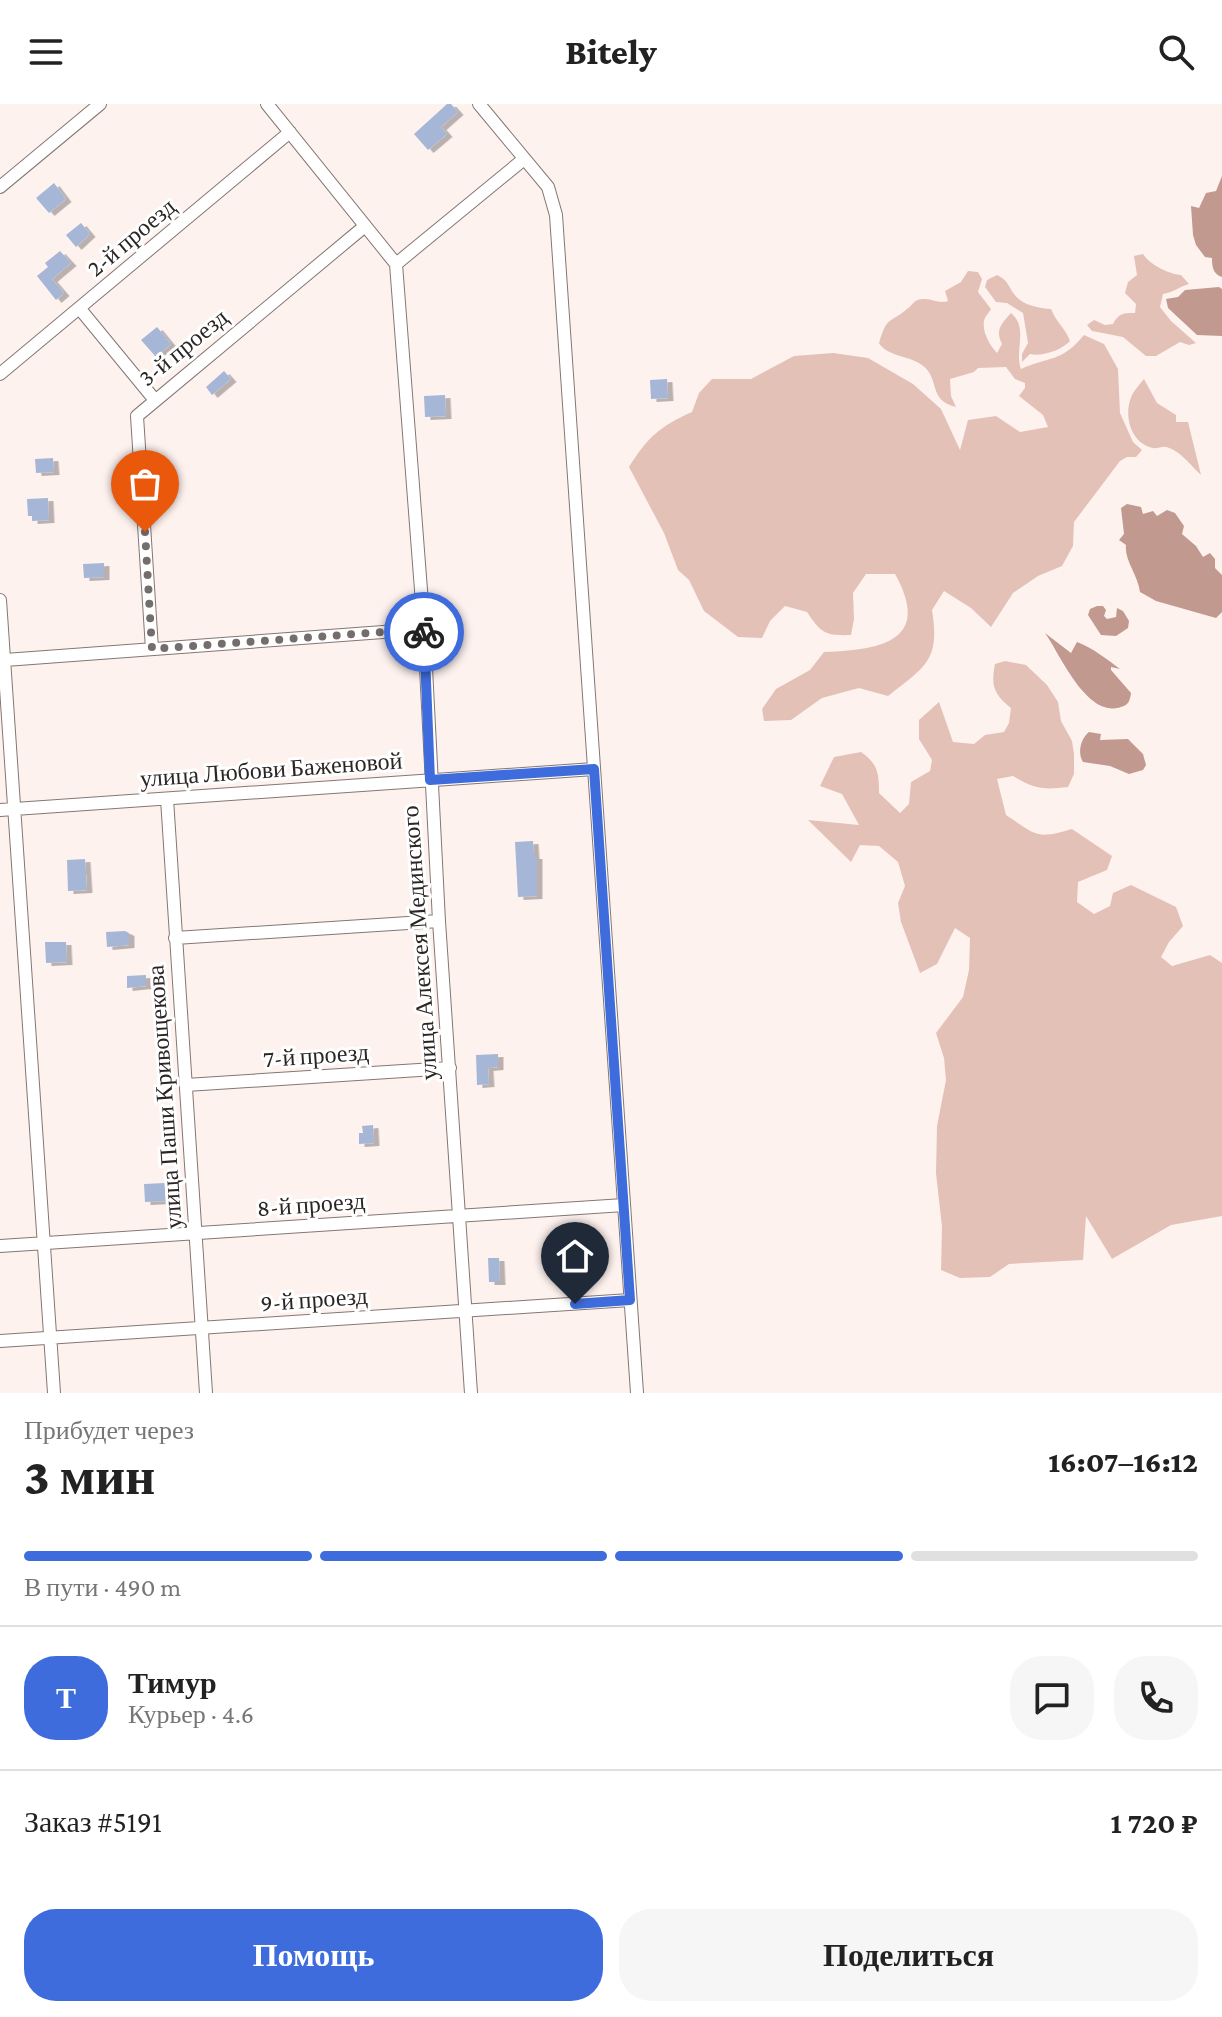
<!DOCTYPE html>
<html lang="ru">
<head>
<meta charset="utf-8">
<style>
  :root { --surface:#fff; --page:#f6f6f6; --text:#222; --muted:#767676; --line:#e0e0e0; --accent:#3e6cdc }
  body { margin:0; font-family:"Crimson Pro",serif; background:var(--page); color:var(--text); height:100vh; display:flex; flex-direction:column; font-size:30px; white-space:nowrap }
  * { box-sizing:border-box; margin:0 }
  p { font-size:26px; color:var(--muted) }
  .icon { flex:none; width:44px; height:44px; fill:none; stroke:currentColor; stroke-width:2; stroke-linecap:round; stroke-linejoin:round }
  .map { position:relative; height:1289px; overflow:hidden }
  .panel { display:flex; flex-direction:column; background:var(--surface); flex:1 }
  .panel>* { flex:none }
  .pin { position:absolute; display:grid; place-items:center; width:68px; height:68px; color:#fff; margin:-82px -34px; border-radius:50% 50% 50% 0; rotate:-45deg; box-shadow:0 0 8px #0007 }
  .pin .icon { rotate:45deg }
  .courier { position:absolute; display:grid; place-items:center; width:80px; height:80px; margin:-40px; border:6px solid #3e6cdc; border-radius:50%; background:#fff; color:#222; box-shadow:0 2px 10px #0007 }
  .head em { font-style:normal; font-weight:800 }
  .head div { display:flex; flex-direction:column-reverse }
  .head { display:flex; align-items:center; justify-content:space-between; height:136px; padding:0 24px }
  h1 { font-size:52px; font-weight:800; line-height:60px }
  .bar { display:grid; grid-template-columns:repeat(4,1fr); gap:12px 8px; align-content:center; height:96px; padding:0 24px }
  .bar i { height:10px; border-radius:6px; background:var(--line) }
  .bar .active { background:var(--accent) }
  .bar p { grid-column:span 4 }
  .line { display:flex; align-items:center; gap:20px; padding:0 24px; border-top:2px solid var(--line) }
  .line div { flex:1 }
  .round { display:grid; place-items:center; flex:none; width:84px; height:84px; border-radius:32px; background:var(--page) }
  .cta { display:flex; gap:16px; margin-top:auto; padding:16px 24px }
  .cta a { flex:1; height:92px; border-radius:32px; background:var(--accent); color:#fff; font-size:32px; font-weight:800; line-height:92px; text-align:center }
  .cta a+a { background:var(--page); color:var(--text) }
  header { display:flex; justify-content:space-between; align-items:center; height:104px; padding:0 24px; background:var(--surface); font-size:36px; font-weight:800 }
  .map>svg:first-child { display:block }
  .green { fill:#e4c1b7 }
  .water { fill:#c1998e }
  .building { fill:#a6b6d7; filter:url(#shadow) }
  .lines { fill:none; stroke-linecap:round; stroke-linejoin:round }
  .minor-casing { stroke:#837774; stroke-width:14 }
  .minor { stroke:#fff; stroke-width:12 }
  .done { stroke:#756d6b; stroke-width:8; stroke-dasharray:0 14.4 }
  .route { stroke:#3e6cdc; stroke-width:10 }
  .labels { text-anchor:middle; dominant-baseline:central; stroke-width:6; stroke-linejoin:round; paint-order:stroke }
  .street-label { font-size:24px; fill:#2b2624; stroke:#fff }
</style>
</head>
<body>
<header><svg class="icon" aria-label="menu" viewBox="0 0 24 24"><path d="M4 6h16M4 12h16M4 18h16"/></svg>Bitely<svg class="icon" aria-label="search" viewBox="0 0 24 24"><circle cx="10" cy="10" r="6"/><path d="M15 15l6 6"/></svg></header>
<div class="map">
<svg width="1222" height="1289" viewBox="0 0 1222 1289">
  <defs>
    <filter id="shadow"><feDropShadow dx="5.5" dy="3" stdDeviation="0" flood-color="#0004"/></filter>
  </defs>
  <rect width="100%" height="100%" fill="#fef2ef"/>
  <path class="green" d="M1143 150C1150 161 1169 170 1181 171L1189 180C1178 183 1175 188 1163 190L1160 203 1171 217 1196 239 1189 241 1180 238 1156 252H1146L1123 233 1092 227 1087 221 1094 216 1105 221 1113 220C1119 209 1123 209 1135 209L1136 200 1125 189 1128 178 1137 171 1134 152Z
    M968 167 978 168 982 175 978 188 991 205C989 209 985 212 984 217 982 228 990 242 997 249L1002 240C995 226 1001 220 1011 209 1029 224 1014 246 1021 265 1049 252 1061 259 1084 231L1104 240 1118 265 1120 309 1133 338 1142 346 1136 353H1127L1120 357 1074 418 1073 442 1062 462 1038 472 1013 489 991 523 971 504 944 487 932 506C940 557 926 562 888 592L859 584 822 594 791 616 764 617 762 605 776 585 810 566 824 548C879 546 933 538 895 470H866L853 489 854 515 851 531C825 532 821 529 807 508L785 502 770 517 762 534 738 533 704 507 689 476 678 466 664 429 629 363C647 334 660 322 692 308L699 289 712 275H751L794 252 833 249 868 254 913 280 941 305 960 346 968 316 996 312 1020 328 1048 323 1043 311 1019 292 1025 284V279L1015 275 1006 263 978 264 974 268 950 275 951 292 956 303C927 296 941 275 922 261 910 252 886 252 879 239 887 212 889 220 907 205 913 201 914 195 923 195 932 194 938 200 948 197L945 187 961 178Z
    M997 171C1008 176 1008 182 1014 190 1022 201 1038 204 1051 205 1056 218 1066 225 1070 237 1062 246 1042 253 1030 250L1022 258V250L1028 239 1023 209 1007 199 996 198 985 183 987 176Z
    M1144 275 1157 299 1176 311V318H1188L1201 371C1191 362 1180 346 1166 343 1162 342 1157 345 1153 344 1130 339 1123 310 1132 291 1135 285 1140 280 1144 275Z
    M1005 557 1026 561 1047 581 1058 598 1061 617 1072 637 1074 650V670L1068 683C1043 686 1034 685 1013 672L997 675 1006 711C1036 731 1036 736 1072 725L1112 752 1107 766 1078 778 1077 798 1094 810 1110 802 1113 789 1131 781 1176 803 1183 822 1169 838 1161 853 1172 862 1210 851 1222 859V1112L1171 1121 1112 1155 1086 1112 1083 1156 1009 1160 990 1173 960 1174 941 1166 942 1123 936 1069 937 1022 946 976 944 954 936 929 963 893 969 866 970 834 955 824 937 860 920 869 901 818 898 799 905 782 898 758 879 742 860 741 851 758 808 716 859 721 842 690 820 682 834 653 861 648C878 660 879 669 879 689L900 709 909 700 911 678 930 667 932 656 919 635V616L939 598 953 638 974 640 985 631 1004 628 1009 619 1011 604C993 590 991 581 995 560Z"/>
  <path class="water" d="M1222 72V173C1213 170 1212 163 1212 154L1205 153 1196 141 1193 131 1191 102 1199 104 1206 89 1216 87Z
    M1219 183 1222 185V232L1197 231 1168 204 1166 195 1178 193 1185 186Z
    M1127 400 1141 403 1143 410 1153 407 1157 412 1167 406 1175 409 1184 422 1182 430 1196 442 1203 453 1210 449 1215 455V464L1222 471V508L1216 514 1156 497 1140 488C1138 471 1124 456 1126 441L1119 436 1124 430 1121 404Z
    M1097 502H1103L1106 506 1104 512 1107 515 1116 513 1117 504 1123 507 1129 517 1128 524 1116 532 1101 531 1088 511 1090 505Z
    M1045 529 1071 549 1077 538C1091 543 1107 555 1120 565L1111 563V566L1131 589C1130 596 1129 601 1121 603 1087 615 1060 550 1045 529Z
    M1089 628 1101 630 1100 636 1128 635 1143 650 1146 661 1143 666 1129 670 1110 662 1083 658C1077 649 1081 634 1089 628Z"/>
  <path class="building" d="M447 0H451L458 8 441 23 447 30 428 46 414 30Z
    M54 79 66 95 49 109 36 94Z
    M81 119 90 130 76 143 66 131Z
    M60 147 71 159 52 175 64 189 56 196 37 172 48 163 45 159Z
    M157 223 171 240 156 253 141 236Z
    M224 267 231 275 212 291 206 283Z
    M667 275 668 294 651 295 650 276Z
    M445 291 446 312 425 313 424 292Z
    M53 354 54 368 36 369 35 355Z
    M48 394 49 416 32 417V412H28L27 395Z
    M104 459V473L84 474 83 460Z
    M533 737 534 752H537V792L518 793 515 738Z
    M85 755 87 786 68 787 67 756Z
    M125 827 129 829V841L107 843 106 828Z
    M45 838H66L67 858 46 859Z
    M146 871V882L127 884V872Z
    M498 950V963L488 964 489 980 477 981 476 951Z
    M373 1021 374 1039 359 1040V1029H363L362 1022Z
    M165 1079 166 1097 145 1098 144 1080Z
    M488 1154H499L500 1178H489Z"/>
  <g class="lines">
    <defs>
      <path id="minor" d="M267 0 396 160 424 525 439 817 471 1289
        M479 0 548 83 556 111 637 1289
        M0 83 100 0
        M396 160 524 55
        M80 205 154 295
        M0 270 290 28
        M0 496 54 1289
        M152 545 137 312 365 122
        M5 556 424 525
        M167 695 206 1289
        M0 706 594 665
        M175 834 439 817
        M186 981 450 964
        M0 1142 624 1101
        M0 1237 630 1196"/>
    </defs>
    <use href="#minor" class="minor-casing"/>
    <use href="#minor" class="minor"/>
  </g>
  <g class="lines">
    <path class="done" d="M145 428 152 545 424 525V528"/>
    <path class="route" d="M424 528 430 676 594 665 630 1196 575 1200"/>
  </g>
  <g class="labels">
    <g class="street-label">
      <text transform="translate(131 133) rotate(-40)">2-й проезд</text>
      <text transform="translate(183 243) rotate(-39)">3-й проезд</text>
      <text transform="translate(271 665) rotate(-4)">улица Любови Баженовой</text>
      <text transform="translate(419 839) rotate(-94)">улица Алексея Мединского</text>
      <text transform="translate(316 951) rotate(-4)">7-й проезд</text>
      <text transform="translate(164 993) rotate(-94)">улица Паши Кривощекова</text>
      <text transform="translate(311 1100) rotate(-4)">8-й проезд</text>
      <text transform="translate(314 1195) rotate(-4)">9-й проезд</text>
    </g>
  </g>
</svg>
<div class="pin" style="left:145px;top:428px;background:#ea580c"><svg class="icon" aria-label="bag" viewBox="0 0 24 24"><path d="M5 8h14l-1 12H6zM9 8a3 3 0 0 1 6 0"/></svg></div>
<div class="pin" style="left:575px;top:1200px;background:#1f2937"><svg class="icon" aria-label="home" viewBox="0 0 24 24"><path d="M3 11l9-7 9 7M6 9v11h12V9"/></svg></div>
<div class="courier" style="left:424px;top:528px"><svg class="icon" aria-label="bike" viewBox="0 0 24 24"><circle cx="6" cy="16" r="4"/><circle cx="18" cy="16" r="4"/><path d="M6 16l4-8h5l3 8M10 8l3 8H6M13 5h3"/></svg></div>
</div>
<section class="panel">
<div class="head"><div><h1>3 мин</h1><p>Прибудет через</p></div><em>16:07–16:12</em></div>
<div class="bar"><i class="active"></i><i class="active"></i><i class="active"></i><i></i><p>В пути · 490 m</p></div>
<div class="line" style="height:144px"><b class="round" style="background:var(--accent);color:#fff">Т</b><div><b>Тимур</b><p>Курьер · 4.6</p></div><a class="round"><svg class="icon" aria-label="chat" viewBox="0 0 24 24"><path d="M4 5h16v11H9l-5 4z"/></svg></a><a class="round"><svg class="icon" aria-label="phone" viewBox="0 0 24 24"><path d="M5 4h4l2 5-3 2q2 4 5 5l2-3 5 2v4C11 20 4 13 5 4z"/></svg></a></div>
<div class="line" style="height:104px"><div>Заказ #5191</div><b>1 720 ₽</b></div>
<div class="cta"><a>Помощь</a><a>Поделиться</a></div>
</section>
</body>
</html>
